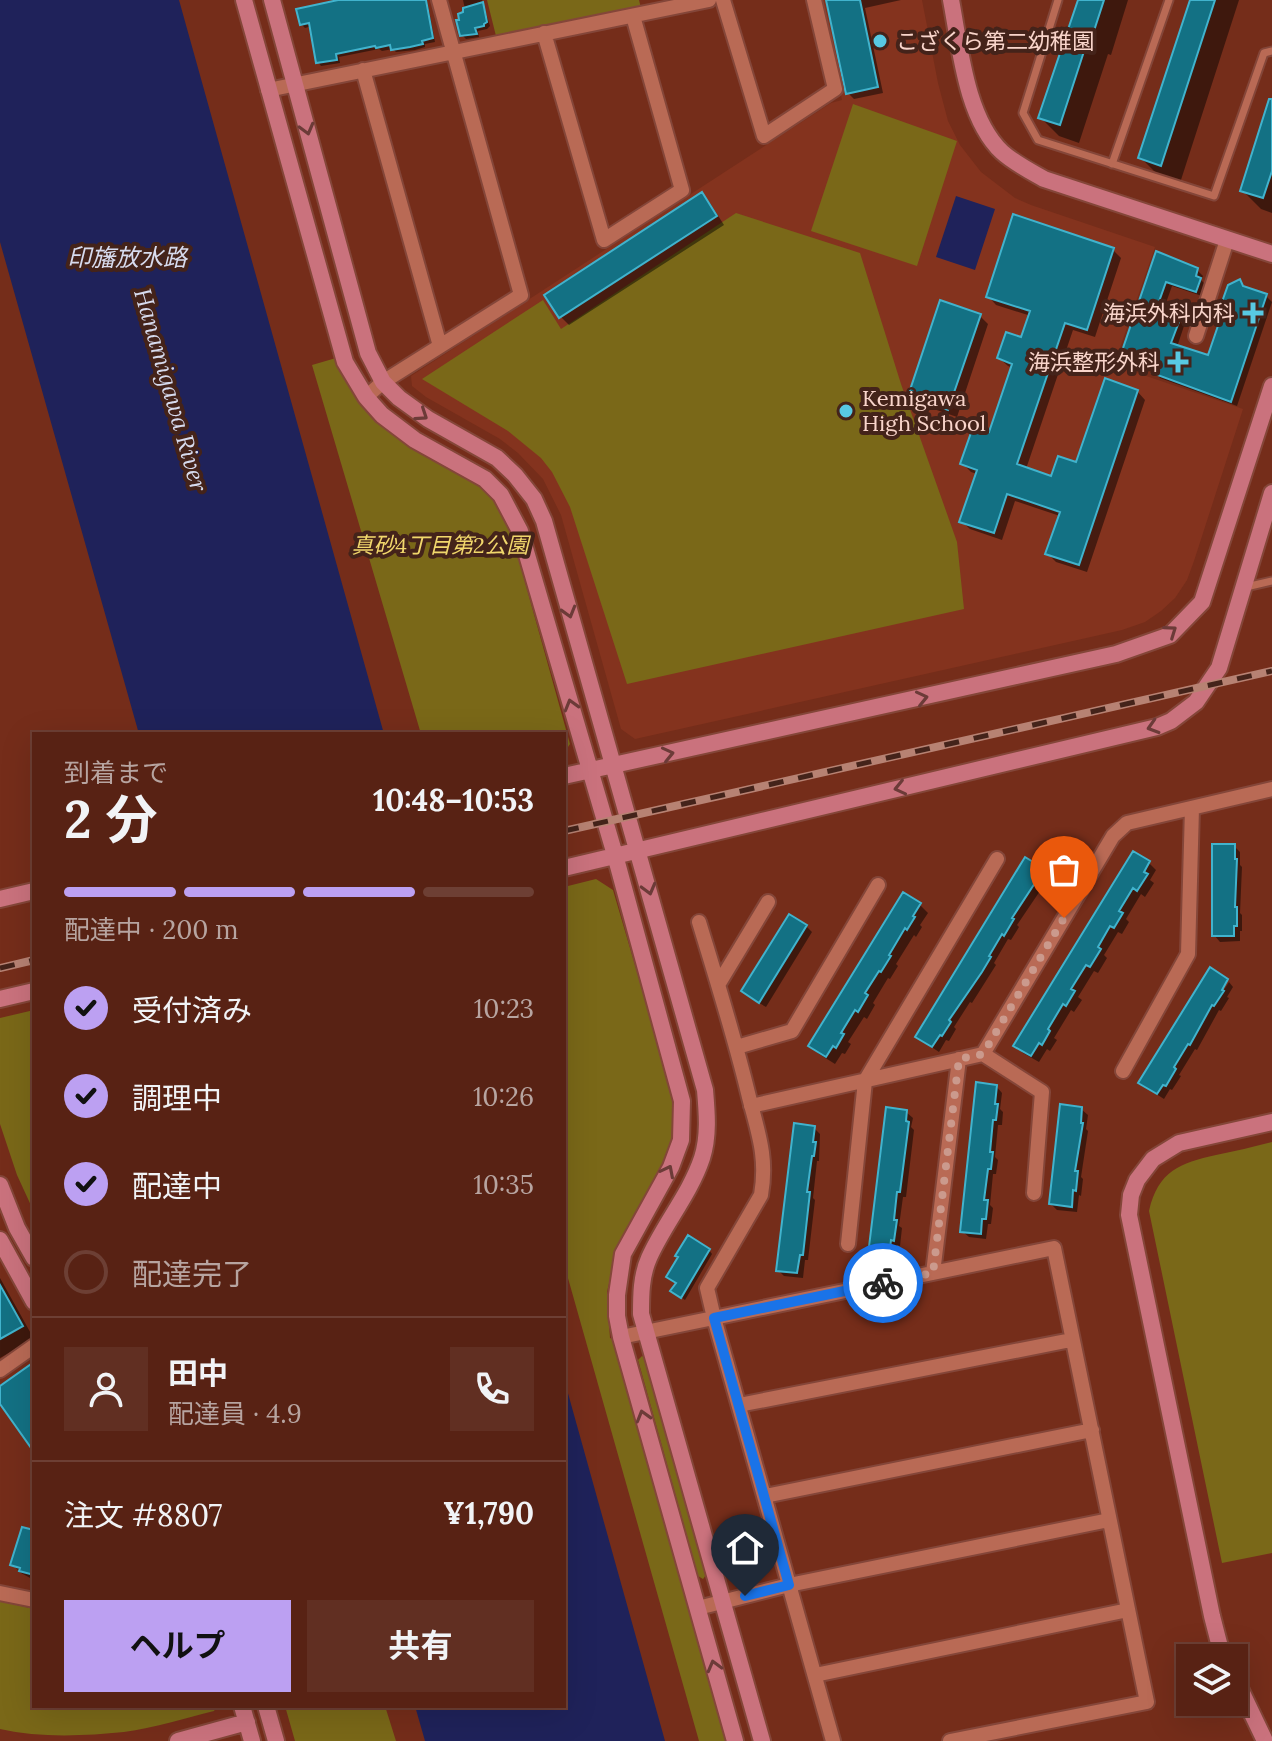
<!DOCTYPE html>
<html lang="ja">
<head>
<meta charset="utf-8">
<style>
  :root { --surface:#582214; --page:#612f22; --text:#f1f3f6; --muted:#b7a4a0; --line:#6d3f34; --accent:#bca0f2 }
  body { margin:0; font-family:Lora,"Noto Sans JP",serif; background:var(--page); color:var(--text); height:100vh; display:flex; flex-direction:column; font-size:30px; white-space:nowrap }
  * { box-sizing:border-box; margin:0 }
  p { font-size:26px; color:var(--muted) }
  .icon { flex:none; width:44px; height:44px; fill:none; stroke:currentColor; stroke-width:2; stroke-linecap:round; stroke-linejoin:round }
  .map { position:relative; flex:1; overflow:hidden }
  .panel { position:absolute; left:32px; top:732px; width:534px; height:976px; display:flex; flex-direction:column; background:var(--surface); border-radius:0px; box-shadow:0 8px 32px #0002,0 0 0 2px var(--line) }
  .panel>* { flex:none }
  .buttons { position:absolute; left:1176px; top:1644px; display:grid; gap:16px }
  .buttons a { display:grid; place-items:center; width:72px; height:72px; border-radius:0px; background:var(--surface); box-shadow:0 8px 32px #0002,0 0 0 2px var(--line); font-size:40px }
  .pin { position:absolute; display:grid; place-items:center; width:68px; height:68px; color:#fff; margin:-82px -34px; border-radius:50% 50% 50% 0; rotate:-45deg; box-shadow:0 0 8px #0007 }
  .pin .icon { rotate:45deg }
  .courier { position:absolute; display:grid; place-items:center; width:80px; height:80px; margin:-40px; border:6px solid #1a73e8; border-radius:50%; background:#fff; color:#222; box-shadow:0 2px 10px #0007 }
  .overview em { font-style:normal; font-weight:700 }
  .overview div { display:flex; flex-direction:column-reverse }
  .overview { display:flex; align-items:center; justify-content:space-between; height:136px; padding:0 32px }
  h1 { font-size:52px; font-weight:700; line-height:60px }
  .bar { display:grid; grid-template-columns:repeat(4,1fr); gap:12px 8px; align-content:center; height:96px; padding:0 32px }
  .bar i { height:10px; border-radius:6px; background:var(--line) }
  .bar .selected { background:var(--accent) }
  .bar p { grid-column:span 4 }
  .line { display:flex; align-items:center; gap:20px; padding:0 32px; border-top:2px solid var(--line) }
  .line div { flex:1 }
  .round { display:grid; place-items:center; flex:none; width:84px; height:84px; border-radius:0px; background:var(--page) }
  ol { padding:0 32px; list-style:none }
  li { display:flex; align-items:center; gap:24px; height:88px }
  li p { margin-inline-start:auto }
  li .icon { padding:8px; border-radius:50%; background:var(--accent); color:#111; stroke-width:4 }
  li:last-child { color:var(--muted) }
  li i { width:44px; height:44px; border:4px solid var(--line); border-radius:50% }
  .button { display:flex; gap:16px; margin-top:auto; padding:16px 32px }
  .button a { flex:1; height:92px; border-radius:0px; background:var(--accent); color:#111; font-size:32px; font-weight:700; line-height:92px; text-align:center }
  .button a+a { background:var(--page); color:var(--text) }
  .map>svg:first-child { display:block }
  .built { fill:#84331e }
  .green { fill:#7a6818 }
  .water { fill:#1f225a }
  .shadow { fill:#0007 }
  .building { fill:#137184; stroke:#41b3cd; stroke-width:2 }
  .lines { fill:none; stroke-linecap:round; stroke-linejoin:round }
  .lane-casing { stroke:#844639; stroke-width:11 }
  .street-casing { stroke:#844639; stroke-width:18 }
  .secondary-casing { stroke:#844639; stroke-width:20 }
  .lane { stroke:#b96a55; stroke-width:7 }
  .street { stroke:#b96a55; stroke-width:14 }
  .secondary { stroke:#ca727d; stroke-width:16 }
  .rail-casing { stroke:#b78273; stroke-width:8 }
  .rail { stroke:#44231a; stroke-width:5; stroke-dasharray:15; stroke-linecap:butt }
  .oneway { stroke:#6c3b38 }
  .done { stroke:#cb9a8d; stroke-width:8; stroke-dasharray:0 14.4 }
  .route { stroke:#1a73e8; stroke-width:10 }
  .poi-dot { fill:#58c9e3; stroke:#44231a; stroke-width:3 }
  .labels { text-anchor:middle; dominant-baseline:central; stroke-width:8; stroke-linejoin:round; paint-order:stroke }
  .poi-label { font-size:22px; fill:#f9d5cb; stroke:#44231a; text-anchor:start }
  .park-label { font-size:22px; font-style:italic; fill:#f1d76c; stroke:#44231a }
  .water-label { font-size:24px; font-style:italic; fill:#d7dbee; stroke:#44231a }
</style>
</head>
<body>
<div class="map">
<svg width="1272" height="1741" viewBox="0 0 1272 1741">
  <rect width="100%" height="100%" fill="#752d1a"/>
  <path class="built" d="M822 0H922L938 83 948 121 960 145 981 172 1015 198 1031 205 1155 247 1114 365 1243 409 1194 561 1187 580 1175 598 1161 611 1145 622 1122 630 635 739 621 729 561 515 543 479 518 453 500 439 426 397 412 386 411 376 831 103 842 100Z"/>
  <path class="green" d="M487 0H639L641 8 496 36Z
    M853 104 957 141 917 266 811 231Z
    M736 213 860 253 901 384 957 542 964 609 627 684 570 507 552 472 541 458 508 431 422 379 543 300 561 329Z
    M336 358 355 395 375 420 391 432 470 478 493 494 507 517 570 744 564 753V734H421L312 365Z
    M596 879 613 890 676 1105 674 1135 660 1171 634 1215 617 1251 607 1292 610 1338 616 1340 729 1741H699L564 1264V887Z
    M34 1010V1212L17 1175 0 1124V1018Z
    M1272 1142V1553L1222 1563 1149 1211C1158 1171 1180 1163 1216 1155 1235 1151 1253 1147 1272 1142Z
    M642 1356 645 1358 706 1575 703 1579 698 1576 638 1360Z
    M0 1601 34 1609V1706H217L214 1711C185 1718 154 1728 124 1732 84 1736 39 1738 0 1729Z
    M285 1706H385L396 1741H295Z"/>
  <path class="water" d="M0 0H179L384 734H139L0 242Z
    M956 196 995 209 975 270 936 257Z
    M564 1379 665 1741H425L415 1706H564Z"/>
  <path class="shadow" d="M345 0H427L435 42 425 44V47L415 50 396 52 393 49 382 51 379 49 339 57 340 63 321 66 318 62 312 26 305 28 301 24Z
    M463 0H482L490 26 487 29 478 31 479 37 466 39 462 35 466 14Z
    M828 0H901L865 8 883 93 854 99 848 93Z
    M1080 0H1128L1111 55 1108 54 1079 143 1059 136 1040 117Z
    M1192 0H1239L1180 183 1159 176 1140 157Z
    M1272 98V213L1261 209 1242 190Z
    M702 195 710 203 724 225 569 325 561 317Z
    M1113 250 1121 258 1095 337 1073 330 1026 469 1052 478 1078 465 1137 391 1145 400 1087 572 1056 562 1048 554 1060 516 1015 501 1002 540 970 529 961 521 977 474 971 472 963 464 991 435 1013 368 1008 366 999 358 1023 340 1031 316 996 305 988 296Z
    M1157 254 1197 270 1203 276 1201 280 1206 285 1202 296 1172 286 1162 314 1179 320 1184 326 1177 347 1209 358 1223 318 1239 281 1245 287 1266 296 1272 302 1237 406 1160 378 1155 372 1156 369 1129 359 1123 354Z
    M979 315 988 324 957 417 919 404 910 396Z
    M1234 846 1240 852V865L1242 867 1240 913 1242 915V931H1240V941L1220 942 1214 935Z
    M1149 863 1156 870 1150 880 1154 883 1145 897 1141 894 1126 919 1129 922 1122 934 1118 932 1104 955 1107 958 1098 973 1094 971 1078 997 1082 1000 1074 1012 1071 1010 1054 1038 1057 1040 1050 1051 1047 1049 1039 1062 1023 1053 1016 1045Z
    M1041 869 1047 875 1041 886 1042 888 1017 925 1019 927 1011 940 1008 939 994 963 996 965 972 1003 970 1002 954 1027 956 1029 949 1041 946 1040 939 1052 924 1042 918 1036Z
    M920 905 928 913 920 925 922 927 916 937 914 935 896 964 898 966 890 979 888 978 873 1003 875 1005 867 1019 864 1017 848 1042 851 1044 845 1054 842 1053 835 1064 819 1054 811 1046Z
    M790 916 806 926 812 932 766 1007 749 997 743 991Z
    M1229 982 1233 987 1227 997 1229 998 1221 1011 1219 1010 1197 1050 1195 1049 1179 1075 1181 1076 1172 1090 1170 1089 1164 1099 1147 1088 1141 1082 1215 997 1218 999Z
    M996 1086 1002 1093 1000 1109 1003 1112 1002 1125H998L995 1157 998 1160 996 1174H993L990 1205 993 1208 991 1224H988L986 1239 969 1237 962 1231Z
    M1081 1109 1088 1115 1086 1129 1088 1131 1081 1177 1083 1179 1081 1196 1079 1195 1077 1212 1057 1210 1051 1204Z
    M906 1112 913 1118 911 1127 914 1130 906 1197H903L899 1226 902 1228 900 1246 897 1245 895 1262 876 1260 870 1254Z
    M814 1128 820 1134 819 1161H817L813 1198 815 1200 808 1260H805L803 1278 784 1276 778 1270Z
    M709 1250 712 1254 685 1300 677 1294V1283Z
    M0 1278 34 1339 0 1358Z
    M34 1532V1580L21 1573 13 1565Z"/>
  <path class="building" d="M338 0H426L433 38 422 41 423 44 410 47 391 50 390 45 376 48 375 46 336 54 337 60 316 63 309 23 300 25 296 9Z
    M826 0H860L878 87 846 94Z
    M1078 0H1104L1092 37 1089 36 1060 125 1038 118Z
    M1190 0H1215L1161 166 1138 158Z
    M483 2 487 22 484 24V26L475 28 477 34 460 36 456 20H459L458 14 463 12V8Z
    M1269 99H1272V171L1263 198 1240 191Z
    M702 192 717 216 559 318 544 295Z
    M1013 214 1114 248 1087 330 1065 323 1017 464 1051 476 1058 456 1076 462 1105 378 1138 390 1079 565 1045 554 1060 512 1007 494 994 533 959 522 977 470 960 464 973 427 989 432 1012 364 997 358 1006 332 1021 337 1030 311 986 297Z
    M1156 251 1198 268 1196 276 1201 278 1196 292 1166 282 1156 310 1180 319 1171 343 1208 355 1221 317 1217 316 1228 285 1240 279 1243 286 1267 294 1231 402 1152 373 1155 366 1121 354Z
    M940 300 981 314 948 410 908 396Z
    M1212 844H1235V859H1237L1235 907H1237V926H1234V936H1212Z
    M1133 851 1150 861 1144 872 1148 874 1137 891 1133 888 1119 911 1123 913 1114 928 1110 926 1098 947 1101 949 1090 967 1086 965 1071 989 1075 991 1066 1006 1063 1004 1048 1029 1050 1031 1042 1045 1039 1043 1031 1056 1013 1046Z
    M1025 857 1043 868 1036 879 1037 880 1012 918 1014 919 1004 936 1002 934 989 956 991 957 982 972 949 1020 951 1022 942 1036 940 1035 932 1047 915 1037Z
    M903 892 921 903 913 916 915 917 907 930 905 928 889 955 891 956 881 972 879 971 865 993 868 995 858 1012 855 1010 841 1033 844 1034 836 1048 833 1046 826 1057 808 1046Z
    M789 914 807 925 759 1003 741 991Z
    M1210 967 1228 979 1222 990 1224 991 1214 1006 1212 1005 1190 1045 1188 1044 1174 1067 1176 1069 1166 1086 1163 1085 1157 1094 1138 1083Z
    M976 1082 997 1085 995 1104H998L996 1120H993L990 1152H993L991 1169H988L984 1200H988L986 1219H982L981 1234 960 1232Z
    M1060 1104 1082 1107 1081 1123H1083L1075 1171H1078L1076 1191 1073 1190 1072 1207 1049 1204Z
    M886 1107 907 1110 906 1121 909 1122 900 1192H897L894 1220H897L894 1241 891 1240 889 1257 868 1255Z
    M794 1123 815 1126 813 1142H816L814 1156H812L807 1192H810L803 1255H800L797 1273 776 1271Z
    M688 1235 710 1249 681 1298 670 1291 676 1283 666 1277 678 1257 675 1256Z
    M0 1285 23 1326 0 1339Z
    M34 1362V1452L0 1404V1386Z
    M22 1527 34 1530V1575L19 1571 20 1568 10 1565Z"/>
  <g class="lines">
    <defs>
      <path id="lane" d="M1058 0 1023 113 1038 140 1214 196 1264 53 1272 51
        M1112 164 1169 0
        M1246 587 1272 581"/>
      <path id="street" d="M723 0 764 136 835 89 814 0
        M544 33 604 240 682 190 633 16
        M363 70 440 346
        M268 90 709 0
        M1196 336 1227 240
        M366 397 383 382 521 295 439 0
        M699 922C716 978 734 1035 748 1093 757 1130 768 1156 761 1195L707 1288 714 1318 833 1741
        M718 985 768 902
        M737 1047 792 1031 878 885
        M983 1054 1113 836 1127 823 1272 789
        M1123 1071 1188 954 1192 808
        M751 1106 983 1054 1042 1092 1034 1193
        M848 1244 865 1081 997 859
        M933 1273 959 1059
        M621 1337 1054 1248 1147 1702 950 1741
        M0 1370 34 1346
        M739 1405 1071 1340
        M765 1496 1092 1430
        M0 1593 34 1600
        M698 1608 789 1585 1109 1520
        M815 1675 1128 1610"/>
      <path id="secondary" d="M244 0 345 362 366 397 382 415 415 440 485 479 501 495 520 531 615 855 682 1101 681 1140 671 1167 623 1254 617 1295V1316L621 1337 735 1741
        M272 0 368 353 383 382 399 398 428 419 497 458 515 475 534 499 544 521 705 1090C707 1113 709 1136 702 1158 690 1194 664 1224 649 1258 641 1276 641 1295 641 1314L762 1741
        M951 0C960 47 966 118 1002 152 1014 163 1030 171 1044 179L1272 254
        M564 776 1116 654 1170 635 1202 602 1272 386
        M564 868 1157 727 1171 721 1196 702 1219 668 1272 493
        M0 899 34 891
        M0 999 34 991
        M0 1185 17 1228 34 1258
        M0 1240 34 1302
        M1226 1658 1220 1647 1212 1616 1129 1215 1131 1195 1137 1180 1153 1159 1179 1143 1272 1122
        M1234 1676 1265 1741
        M242 1706 252 1741
        M266 1706 276 1741
        M178 1741 247 1722"/>
    </defs>
    <use href="#lane" class="lane-casing"/>
    <use href="#street" class="street-casing"/>
    <use href="#secondary" class="secondary-casing"/>
    <use href="#lane" class="lane"/>
    <use href="#street" class="street"/>
    <use href="#secondary" class="secondary"/>
    <defs>
      <path id="rail" d="M564 831 1272 671
        M0 968 34 960"/>
    </defs>
    <use href="#rail" class="rail-casing"/>
    <use href="#rail" class="rail"/>
  </g>
  <defs><path id="oneway-chevron" d="M-2-3.5L2.5 0L-2 3.5" fill="none" stroke-width="1.6" stroke-linecap="round" stroke-linejoin="round" transform="scale(2)"/></defs>
  <g class="oneway">
    <use href="#oneway-chevron" transform="translate(307 129) rotate(75)"/>
    <use href="#oneway-chevron" transform="translate(422 415) rotate(34)"/>
    <use href="#oneway-chevron" transform="translate(569 612) rotate(74)"/>
    <use href="#oneway-chevron" transform="translate(1171 631) rotate(-35)"/>
    <use href="#oneway-chevron" transform="translate(922 698) rotate(-13)"/>
    <use href="#oneway-chevron" transform="translate(571 705) rotate(-106)"/>
    <use href="#oneway-chevron" transform="translate(1153 727) rotate(163)"/>
    <use href="#oneway-chevron" transform="translate(668 754) rotate(-13)"/>
    <use href="#oneway-chevron" transform="translate(900 788) rotate(167)"/>
    <use href="#oneway-chevron" transform="translate(649 889) rotate(75)"/>
    <use href="#oneway-chevron" transform="translate(668 1171) rotate(-63)"/>
    <use href="#oneway-chevron" transform="translate(643 1416) rotate(-106)"/>
    <use href="#oneway-chevron" transform="translate(714 1666) rotate(-105)"/>
  </g>
  <g class="lines">
    <path class="done" d="M883 1283 933 1273 959 1059 983 1054 1064 918"/>
    <path class="route" d="M745 1596 789 1585 714 1318 883 1283"/>
  </g>
  <g class="poi-dot">
    <circle cx="880" cy="41" r="8"/>
    <path d="M1249 301h8v8h8v8h-8v8h-8v-8h-8v-8h8z"/>
    <path d="M1174 350h8v8h8v8h-8v8h-8v-8h-8v-8h8z"/>
    <circle cx="846" cy="411" r="8"/>
  </g>
  <g class="labels">
    <g class="poi-label">
      <text x="896" y="41">こざくら第二幼稚園</text>
      <text x="1235" y="313" text-anchor="end">海浜外科内科</text>
      <text x="1160" y="362" text-anchor="end">海浜整形外科</text>
      <text x="862" y="398">Kemigawa<tspan x="862" dy="25">High School</tspan></text>
    </g>
    <g class="park-label">
      <text x="440" y="545">真砂4丁目第2公園</text>
    </g>
    <g class="water-label">
      <text x="127" y="257">印旛放水路</text>
      <text transform="translate(171 390) rotate(74)">Hanamigawa River</text>
    </g>
  </g>
</svg>
<div class="buttons">
<a><svg class="icon" aria-label="layers" viewBox="0 0 24 24"><path d="M12 4l9 5-9 5-9-5zM3 14l9 5 9-5"/></svg></a>
</div>
<div class="pin" style="left:1064px;top:918px;background:#ea580c"><svg class="icon" aria-label="bag" viewBox="0 0 24 24"><path d="M5 8h14l-1 12H6zM9 8a3 3 0 0 1 6 0"/></svg></div>
<div class="pin" style="left:745px;top:1596px;background:#1f2937"><svg class="icon" aria-label="home" viewBox="0 0 24 24"><path d="M3 11l9-7 9 7M6 9v11h12V9"/></svg></div>
<div class="courier" style="left:883px;top:1283px"><svg class="icon" aria-label="bike" viewBox="0 0 24 24"><circle cx="6" cy="16" r="4"/><circle cx="18" cy="16" r="4"/><path d="M6 16l4-8h5l3 8M10 8l3 8H6M13 5h3"/></svg></div>
<section class="panel">
<div class="overview"><div><h1>2 分</h1><p>到着まで</p></div><em>10:48–10:53</em></div>
<div class="bar"><i class="selected"></i><i class="selected"></i><i class="selected"></i><i></i><p>配達中 · 200 m</p></div>
<ol>
<li><svg class="icon" aria-label="check" viewBox="0 0 24 24"><path d="M5 12l5 5 9-10"/></svg>受付済み<p>10:23</p></li>
<li><svg class="icon" aria-label="check" viewBox="0 0 24 24"><path d="M5 12l5 5 9-10"/></svg>調理中<p>10:26</p></li>
<li><svg class="icon" aria-label="check" viewBox="0 0 24 24"><path d="M5 12l5 5 9-10"/></svg>配達中<p>10:35</p></li>
<li><i></i>配達完了</li>
</ol>
<div class="line" style="height:144px"><a class="round"><svg class="icon" aria-label="person" viewBox="0 0 24 24"><circle cx="12" cy="8" r="4"/><path d="M4 21q1-7 8-7t8 7"/></svg></a><div><b>田中</b><p>配達員 · 4.9</p></div><a class="round"><svg class="icon" aria-label="phone" viewBox="0 0 24 24"><path d="M5 4h4l2 5-3 2q2 4 5 5l2-3 5 2v4C11 20 4 13 5 4z"/></svg></a></div>
<div class="line" style="height:104px"><div>注文 #8807</div><b>¥1,790</b></div>
<div class="button"><a>ヘルプ</a><a>共有</a></div>
</section>
</div>
</body>
</html>
